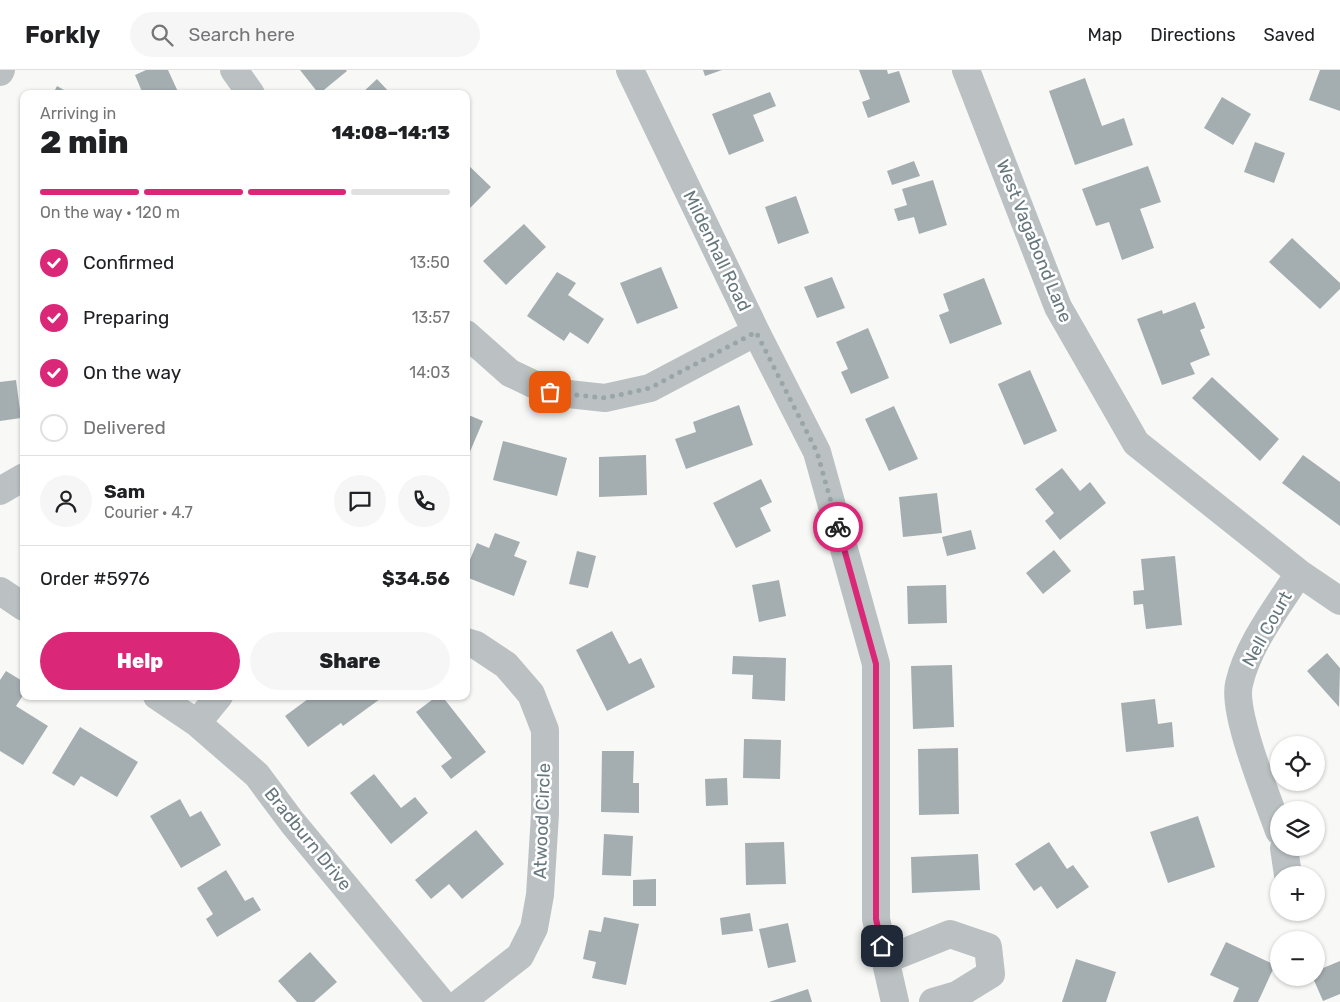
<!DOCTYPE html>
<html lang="en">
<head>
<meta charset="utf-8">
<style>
  :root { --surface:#fff; --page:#f6f6f6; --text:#202124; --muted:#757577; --line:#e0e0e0; --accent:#db2777 }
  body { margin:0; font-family:Rubik,sans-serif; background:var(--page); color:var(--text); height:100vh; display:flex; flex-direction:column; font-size:19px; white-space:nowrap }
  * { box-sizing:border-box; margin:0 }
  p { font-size:16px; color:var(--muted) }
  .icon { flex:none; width:28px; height:28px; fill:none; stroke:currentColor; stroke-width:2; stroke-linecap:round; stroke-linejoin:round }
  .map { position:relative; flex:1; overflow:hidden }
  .panel { position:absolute; left:20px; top:20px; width:450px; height:610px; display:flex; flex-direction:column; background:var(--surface); border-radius:10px; box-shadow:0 1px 4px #0004 }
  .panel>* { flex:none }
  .tools { position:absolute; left:1270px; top:666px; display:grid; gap:10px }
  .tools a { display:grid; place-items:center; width:55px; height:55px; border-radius:50%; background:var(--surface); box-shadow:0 1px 4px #0004; font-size:25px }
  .pin { position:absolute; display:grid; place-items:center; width:42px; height:42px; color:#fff; margin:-21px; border-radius:10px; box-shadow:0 2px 8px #0006 }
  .courier { position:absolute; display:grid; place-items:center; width:50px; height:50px; margin:-25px; border:4px solid #db2777; border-radius:50%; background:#fff; color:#222; box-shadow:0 1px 6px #0007 }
  .overview em { font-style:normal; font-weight:800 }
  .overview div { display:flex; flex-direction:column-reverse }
  .overview { display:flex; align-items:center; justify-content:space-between; height:85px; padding:0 20px }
  h1 { font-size:32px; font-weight:800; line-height:38px }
  .bar { display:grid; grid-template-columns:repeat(4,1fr); gap:8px 5px; align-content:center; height:60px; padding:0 20px }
  .bar i { height:6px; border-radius:4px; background:var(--line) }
  .bar .on { background:var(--accent) }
  .bar p { grid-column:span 4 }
  .line { display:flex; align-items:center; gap:12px; padding:0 20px; border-top:1px solid var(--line) }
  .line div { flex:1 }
  .round { display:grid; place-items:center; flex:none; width:52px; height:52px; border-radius:26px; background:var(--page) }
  ol { padding:0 20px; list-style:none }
  li { display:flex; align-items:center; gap:15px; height:55px }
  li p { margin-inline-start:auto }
  li .icon { padding:5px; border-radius:50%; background:var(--accent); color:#fff; stroke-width:4 }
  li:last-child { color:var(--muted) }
  li i { width:28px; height:28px; border:2px solid var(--line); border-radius:50% }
  .primary-button { display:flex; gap:10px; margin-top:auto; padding:10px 20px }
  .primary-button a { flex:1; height:58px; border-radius:30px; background:var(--accent); color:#fff; font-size:20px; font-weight:800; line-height:58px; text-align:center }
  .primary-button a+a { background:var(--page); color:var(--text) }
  header { display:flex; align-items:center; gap:30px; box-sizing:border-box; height:70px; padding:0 25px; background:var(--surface); border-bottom:1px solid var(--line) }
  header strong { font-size:24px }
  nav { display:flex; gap:28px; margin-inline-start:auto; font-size:18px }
  .search { width:350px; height:45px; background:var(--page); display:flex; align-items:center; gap:12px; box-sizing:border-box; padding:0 18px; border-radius:28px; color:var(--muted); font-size:19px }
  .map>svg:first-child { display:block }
  .building { fill:#a4aeb0 }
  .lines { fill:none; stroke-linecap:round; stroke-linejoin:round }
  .minor { stroke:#bbc1c3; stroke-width:28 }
  .done { stroke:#99a5a7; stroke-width:5; stroke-dasharray:0 9 }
  .route { stroke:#db2777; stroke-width:6 }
  .labels { text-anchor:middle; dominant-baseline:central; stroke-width:5; stroke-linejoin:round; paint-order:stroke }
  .street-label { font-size:18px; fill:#66787d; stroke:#fff }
</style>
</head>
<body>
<header>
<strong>Forkly</strong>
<div class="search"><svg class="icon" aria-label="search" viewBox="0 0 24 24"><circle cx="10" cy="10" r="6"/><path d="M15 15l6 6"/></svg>Search here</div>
<nav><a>Map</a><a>Directions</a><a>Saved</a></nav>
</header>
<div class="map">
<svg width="1340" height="932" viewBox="0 0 1340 932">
  <rect width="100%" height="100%" fill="#f8f8f6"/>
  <path class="building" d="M146 0H168L179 24H143L135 5Z
    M300 0H346L347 1 319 24Z
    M703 0H722L705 6Z
    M859 0H887L888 4 899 1 910 32 868 48 862 32 870 29Z
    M1320 0H1340V41L1309 30Z
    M1085 8 1102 56 1124 48 1133 75 1075 95 1049 21Z
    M377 9 391 24H361Z
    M57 16 71 24H53Z
    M770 22 776 36 753 45 764 71 729 85 712 44Z
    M1222 27 1251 44 1233 75 1204 58Z
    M1255 72 1285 83 1274 113 1244 102Z
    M914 91 920 106 892 115 887 101Z
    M466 93 491 117 466 142Z
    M1148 96 1161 132 1140 139 1154 178 1122 190 1109 152 1096 156 1082 119Z
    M933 110 947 155 919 164 914 147 898 151 894 139 907 135 902 119Z
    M796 126 809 163 778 174 765 137Z
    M524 154 546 177 506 215 483 191Z
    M1292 168 1340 213V219L1320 239 1269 192Z
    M661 197 678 238 637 254 620 213Z
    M557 202 576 213 568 225 604 249 588 274 570 262 564 271 527 246Z
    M832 207 845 238 817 248 804 217Z
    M984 208 1002 254 950 274 939 245 949 241 943 224Z
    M1195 232 1205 258 1200 260 1210 285 1190 293 1195 304 1162 315 1137 249 1162 240 1163 244Z
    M868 258 889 308 851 324 841 302 848 299 836 272Z
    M1030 300 1057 361 1024 375 998 314Z
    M1212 307 1279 369 1260 391 1192 328Z
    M16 310 21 348 0 351V312Z
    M739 335 753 375 686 399 675 369 696 362 693 352Z
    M894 336 918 389 889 401 865 349Z
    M466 344 483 351 466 391Z
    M503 371 567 388 557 426 493 410Z
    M646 385 647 425 599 427V387Z
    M1303 385 1340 412V456L1282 413Z
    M1062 398 1080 421 1090 412 1106 433 1060 470 1045 451 1054 443 1035 419Z
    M761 409 772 432 760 438 771 461 736 478 713 433Z
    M937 423 942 463 903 467 899 427Z
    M971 460 976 479 947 486 942 467Z
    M495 463 520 472 514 486 527 491 514 526 466 507V499L477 473 489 478Z
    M1054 480 1071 501 1043 524 1026 503Z
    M577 481 596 486 588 518 569 514Z
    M1175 486 1182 555 1146 559 1143 534 1134 535 1133 521 1144 520 1141 489Z
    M779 510 786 546 759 552 752 515Z
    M946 515 947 553 908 554 907 516Z
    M612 561 629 594 641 588 655 617 607 641 576 580Z
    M1327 583 1340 598 1339 637 1307 601Z
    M733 586 786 588 785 631 752 629 753 605 732 604Z
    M952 595 954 657 913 659 911 596Z
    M6 601 24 612V624L16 636 48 656 23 695 0 681V610Z
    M312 626H378L380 629 343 656 341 653 308 677 285 646Z
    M437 626H442L486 682 451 709 441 696 452 688 416 642Z
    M1155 629 1158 654 1172 652 1174 677 1126 682 1121 633Z
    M80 657 138 692 117 727 81 706 74 716 52 703Z
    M744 669 781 670 780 709 743 708Z
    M958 678 959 744 919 745 918 679Z
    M602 681H634L633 713H639V743L601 742Z
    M374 704 401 738 415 727 428 743 391 774 350 723Z
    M727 708 728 735 706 736 705 709Z
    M180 729 190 747 201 741 221 775 181 798 150 746Z
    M1198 746 1215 797 1168 813 1150 762Z
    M476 760 504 794 462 829 449 814 431 829 415 810Z
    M604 764 633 766 631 806 602 805Z
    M784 772 786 814 746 815 745 773Z
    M1049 772 1067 799 1073 795 1089 817 1057 839 1041 816 1034 821 1015 794Z
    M978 784 980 820 912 823 911 787Z
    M226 800 245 831 253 827 261 840 217 867 206 849 213 844 197 818Z
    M656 809V836H633V810Z
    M750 843 753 861 722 865 720 848Z
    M604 847 639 854 626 915 592 908 596 892 583 889 589 860 601 862Z
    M788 853 796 892 768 898 759 859Z
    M1226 872 1275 895 1258 932H1233L1239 918 1210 905Z
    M310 882 337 912 314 932H297L278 911Z
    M1076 889 1116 902 1106 932H1062Z
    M1340 891V924L1323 931 1313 908H1316V901Z
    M808 919 812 932H769Z"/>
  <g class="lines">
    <path class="minor" d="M234 0 251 24
      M630 0 756 262 817 382 876 594V849L895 932
      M966 0 1058 237 1136 373 1299 503 1340 531
      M0 2 1 0
      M466 264 510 303 550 322 605 328 650 318 756 262
      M0 421 24 407
      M0 521 24 537
      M157 626 197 653 257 705 292 752 441 932
      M197 653 219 626
      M1279 761C1268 729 1232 643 1239 614 1248 574 1278 537 1299 503
      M1284 778 1288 805
      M885 890 950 864 988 877 991 904 957 925 933 932
      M461 932 520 886 534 858 540 825 545 744V660L531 624 506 595 476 575 466 572"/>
  </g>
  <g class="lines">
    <path class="done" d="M550 322 605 328 650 318 756 262 817 382 838 457"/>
    <path class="route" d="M838 457 876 594V849L882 876"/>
  </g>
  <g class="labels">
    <g class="street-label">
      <text transform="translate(1034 171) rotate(68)">West Vagabond Lane</text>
      <text transform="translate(717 181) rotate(64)">Mildenhall Road</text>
      <text transform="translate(1267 559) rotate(-61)">Nell Court</text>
      <text transform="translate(542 751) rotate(-88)">Atwood Circle</text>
      <text transform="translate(308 769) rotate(51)">Bradburn Drive</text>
    </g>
  </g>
</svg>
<div class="tools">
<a><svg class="icon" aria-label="locate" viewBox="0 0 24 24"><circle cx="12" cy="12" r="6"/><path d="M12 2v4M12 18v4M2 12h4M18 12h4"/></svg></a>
<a><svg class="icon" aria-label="layers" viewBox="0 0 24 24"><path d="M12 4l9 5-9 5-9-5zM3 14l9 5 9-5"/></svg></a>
<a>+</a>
<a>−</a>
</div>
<div class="pin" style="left:550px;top:322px;background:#ea580c"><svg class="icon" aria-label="bag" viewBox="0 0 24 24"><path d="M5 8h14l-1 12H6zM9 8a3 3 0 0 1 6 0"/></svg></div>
<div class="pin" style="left:882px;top:876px;background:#1f2937"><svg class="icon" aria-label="home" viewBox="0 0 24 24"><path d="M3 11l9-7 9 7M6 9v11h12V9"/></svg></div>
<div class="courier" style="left:838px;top:457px"><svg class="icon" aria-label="bike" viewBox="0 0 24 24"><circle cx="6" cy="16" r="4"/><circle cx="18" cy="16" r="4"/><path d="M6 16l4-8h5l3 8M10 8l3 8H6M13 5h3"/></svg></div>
<section class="panel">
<div class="overview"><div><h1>2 min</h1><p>Arriving in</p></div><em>14:08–14:13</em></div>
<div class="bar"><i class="on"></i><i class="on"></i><i class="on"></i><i></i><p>On the way · 120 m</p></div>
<ol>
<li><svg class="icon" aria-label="check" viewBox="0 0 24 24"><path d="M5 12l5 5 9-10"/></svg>Confirmed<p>13:50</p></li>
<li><svg class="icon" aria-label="check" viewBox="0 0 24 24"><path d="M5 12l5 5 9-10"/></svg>Preparing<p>13:57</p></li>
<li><svg class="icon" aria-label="check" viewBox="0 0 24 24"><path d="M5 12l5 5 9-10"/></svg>On the way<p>14:03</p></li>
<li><i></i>Delivered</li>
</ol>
<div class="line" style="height:90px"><a class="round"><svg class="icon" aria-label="person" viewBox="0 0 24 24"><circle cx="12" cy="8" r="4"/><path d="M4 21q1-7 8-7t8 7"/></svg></a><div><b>Sam</b><p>Courier · 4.7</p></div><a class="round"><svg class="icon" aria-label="chat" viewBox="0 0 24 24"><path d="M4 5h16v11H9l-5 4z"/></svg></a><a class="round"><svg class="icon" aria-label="phone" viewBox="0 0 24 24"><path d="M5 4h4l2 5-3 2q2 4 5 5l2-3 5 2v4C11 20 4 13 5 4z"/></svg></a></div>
<div class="line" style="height:65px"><div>Order #5976</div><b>$34.56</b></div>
<div class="primary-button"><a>Help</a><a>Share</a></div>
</section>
</div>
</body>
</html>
